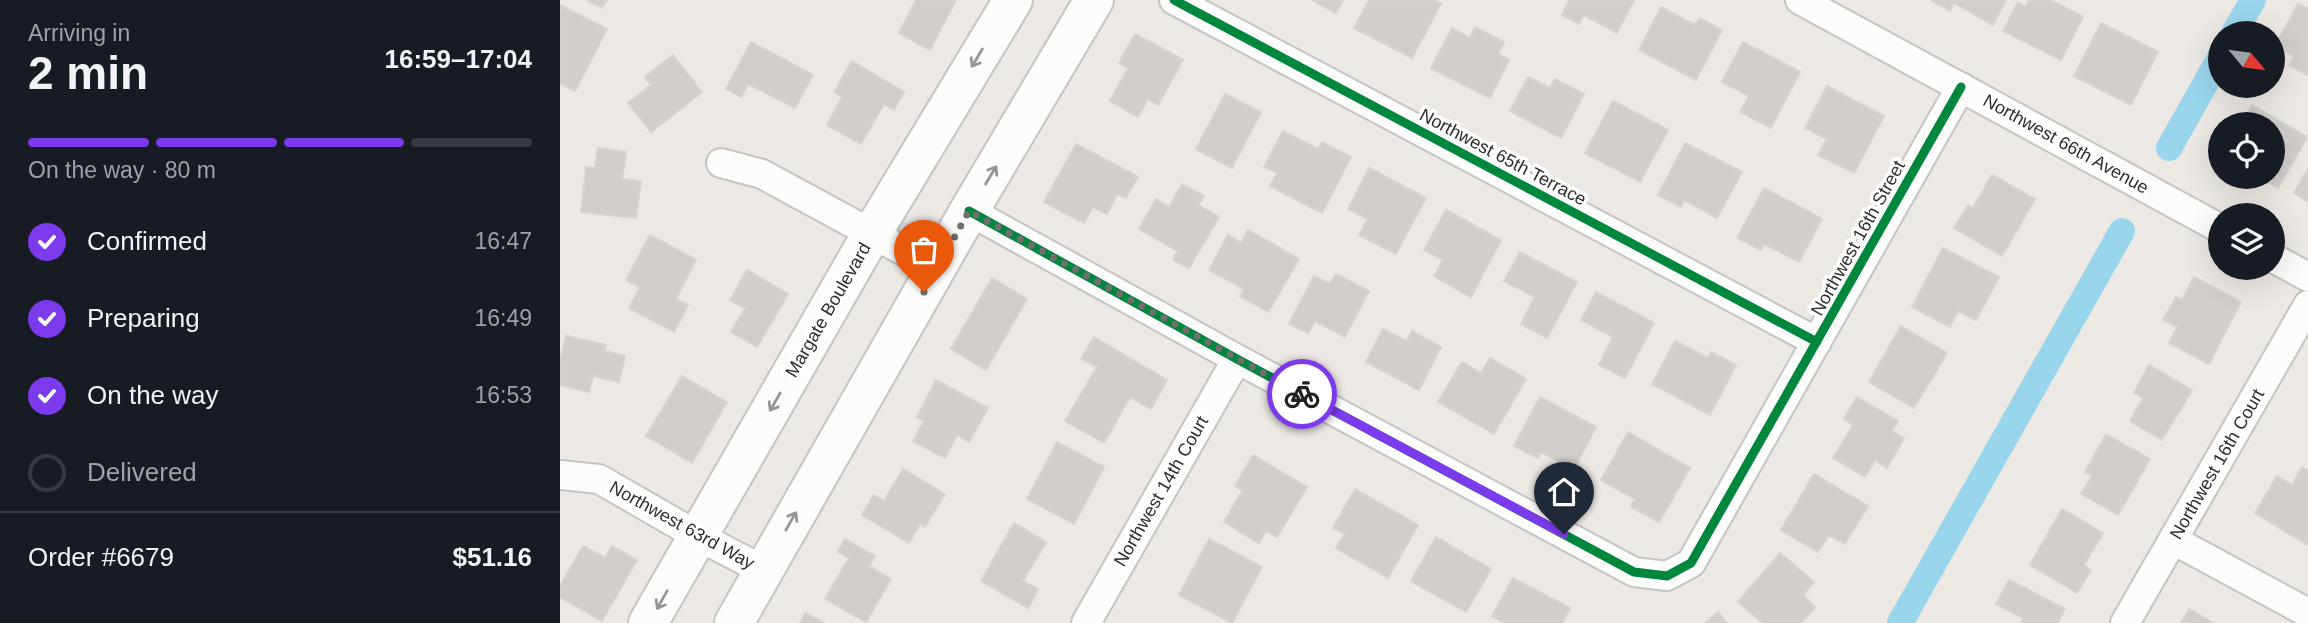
<!DOCTYPE html>
<html lang="en">
<head>
<meta charset="utf-8">
<style>
  :root { --surface:#171b24; --page:#20242c; --text:#f1f3f6; --muted:#9ea1a6; --line:#363941; --accent:#7c3aed }
  body { margin:0; font-family:Arial,sans-serif; background:var(--page); color:var(--text); height:100vh; display:flex; flex-direction:column; font-size:26px; white-space:nowrap }
  * { box-sizing:border-box; margin:0 }
  p { font-size:23px; color:var(--muted) }
  .icon { flex:none; width:38px; height:38px; fill:none; stroke:currentColor; stroke-width:2; stroke-linecap:round; stroke-linejoin:round }
  .map { position:relative; flex:1; overflow:hidden }
  .panel { display:flex; flex-direction:column; background:var(--surface); width:560px }
  .panel>* { flex:none }
  .needle { width:46px; rotate:119deg }
  .buttons { position:absolute; left:1648px; top:21px; display:grid; gap:14px }
  .buttons a { display:grid; place-items:center; width:77px; height:77px; border-radius:50%; background:var(--surface); box-shadow:0 7px 28px #0002; font-size:35px }
  .pin { position:absolute; display:grid; place-items:center; width:60px; height:60px; color:#fff; margin:-72px -30px; border-radius:50% 50% 50% 0; rotate:-45deg; box-shadow:0 0 7px #0007 }
  .pin .icon { rotate:45deg }
  .courier { position:absolute; display:grid; place-items:center; width:70px; height:70px; margin:-35px; border:5px solid #7c3aed; border-radius:50%; background:#fff; color:#222; box-shadow:0 2px 9px #0007 }
  .summary em { font-style:normal; font-weight:700 }
  .summary div { display:flex; flex-direction:column-reverse }
  .summary { display:flex; align-items:center; justify-content:space-between; height:119px; padding:0 28px }
  h1 { font-size:46px; font-weight:700; line-height:52px }
  .bar { display:grid; grid-template-columns:repeat(4,1fr); gap:10px 7px; align-content:center; height:84px; padding:0 28px }
  .bar i { height:9px; border-radius:5px; background:var(--line) }
  .bar .current { background:var(--accent) }
  .bar p { grid-column:span 4 }
  .line { display:flex; align-items:center; gap:18px; padding:0 28px; border-top:2px solid var(--line) }
  .line div { flex:1 }
  ol { padding:0 28px; list-style:none }
  li { display:flex; align-items:center; gap:21px; height:77px }
  li p { margin-inline-start:auto }
  li .icon { padding:7px; border-radius:50%; background:var(--accent); color:#fff; stroke-width:4 }
  li:last-child { color:var(--muted) }
  li i { width:38px; height:38px; border:4px solid var(--line); border-radius:50% }
  main { display:flex; flex:1; min-height:0 }
  .map>svg:first-child { display:block }
  .lines { fill:none; stroke-linecap:round; stroke-linejoin:round }
  .canal { stroke:#99d6ec; stroke-width:26 }
  .building { fill:#d1cecb; stroke:#d7d4d0; stroke-width:2 }
  .street-casing { stroke:#c5c4c5; stroke-width:32 }
  .secondary-casing { stroke:#c5c4c5; stroke-width:42 }
  .street { stroke:#fcfcfb; stroke-width:28 }
  .secondary { stroke:#fcfcfb; stroke-width:38 }
  .cycleway-casing { stroke:#fff; stroke-width:13 }
  .cycleway { stroke:#00873e; stroke-width:9 }
  .oneway { stroke:#959594 }
  .done { stroke:#706f6e; stroke-width:7; stroke-dasharray:0 12.6 }
  .route { stroke:#7c3aed; stroke-width:9 }
  .labels { text-anchor:middle; dominant-baseline:central; stroke-width:7; stroke-linejoin:round; paint-order:stroke }
  .street-label { font-size:18px; fill:#2e2e2e; stroke:#fff }
</style>
</head>
<body>
<main>
<section class="panel">
<div class="summary"><div><h1>2 min</h1><p>Arriving in</p></div><em>16:59–17:04</em></div>
<div class="bar"><i class="current"></i><i class="current"></i><i class="current"></i><i></i><p>On the way · 80 m</p></div>
<ol>
<li><svg class="icon" aria-label="check" viewBox="0 0 24 24"><path d="M5 12l5 5 9-10"/></svg>Confirmed<p>16:47</p></li>
<li><svg class="icon" aria-label="check" viewBox="0 0 24 24"><path d="M5 12l5 5 9-10"/></svg>Preparing<p>16:49</p></li>
<li><svg class="icon" aria-label="check" viewBox="0 0 24 24"><path d="M5 12l5 5 9-10"/></svg>On the way<p>16:53</p></li>
<li><i></i>Delivered</li>
</ol>
<div class="line" style="height:91px"><div>Order #6679</div><b>$51.16</b></div>
</section>
<div class="map">
<svg width="1748" height="623" viewBox="0 0 1748 623">
  <rect width="100%" height="100%" fill="#ece8e4"/>
  <g class="lines">
    <path class="canal" d="M1674 33 1693 0
      M1609 148 1661 56
      M1340 623 1562 231"/>
  </g>
  <path class="building" d="M27 0H47L42 8Z
    M356 0H396L370 50 339 33Z
    M752 0H783L776 13Z
    M809 0H874L881 4 852 58 794 28Z
    M1009 0H1074L1057 33 1024 15 1019 24 1002 15Z
    M1371 0H1446L1433 25 1394 3 1390 11Z
    M1469 0H1490L1523 17 1501 60 1443 31 1458 2 1465 7Z
    M1738 4 1748 9V75L1729 65 1734 56 1715 46Z
    M0 5 47 29 15 91 0 83Z
    M1101 7 1135 25 1139 18 1162 30 1136 80 1079 50Z
    M1541 23 1598 52 1571 105 1514 76Z
    M915 27 944 42 938 54 949 60 930 98 871 68 892 28 910 38Z
    M575 34 623 60 598 105 588 99 578 117 550 101 568 68 559 63Z
    M191 42 253 75 235 108 188 84 181 97 166 89Z
    M1183 42 1240 72 1211 128 1180 112 1189 96 1162 82Z
    M113 55 142 92 91 132 68 103 91 85 85 77Z
    M292 61 344 92 334 110 324 104 301 144 267 125 282 97 274 92Z
    M968 77 990 88 995 79 1024 94 1001 138 950 111Z
    M1267 86 1324 116 1294 173 1258 155 1267 139 1245 128Z
    M665 94 701 112 672 168 636 149Z
    M1053 101 1108 130 1080 182 1025 153Z
    M1692 105 1747 137 1718 188 1699 177H1713V124H1681Z
    M723 131 758 149 762 142 791 157 762 213 710 186 717 173 704 167Z
    M1125 143 1182 172 1157 218 1124 200 1121 207 1098 195Z
    M516 144 578 177 566 198 557 194 547 214 533 207 524 223 484 202Z
    M38 148 66 152 62 179 81 181 76 218 21 212 26 167 35 168Z
    M809 168 866 198 836 254 799 235 808 219 788 209Z
    M1748 169V202L1734 193Z
    M1432 175 1475 199 1442 256 1394 228 1408 205 1413 208Z
    M622 184 644 196 638 205 659 217 629 268 613 260 617 251 579 229 596 199 609 207Z
    M1204 188 1262 219 1239 262 1204 244 1201 250 1177 238Z
    M886 210 941 240 911 297 874 276 883 260 864 250Z
    M688 230 739 259 708 312 680 296 684 289 649 270 668 235 681 243Z
    M90 235 136 260 116 299 128 305 114 332 69 308 80 288 66 280Z
    M1383 248 1439 277 1416 320 1398 311 1390 327 1352 307Z
    M960 252 1017 282 987 338 961 324 975 297 944 281Z
    M187 270 228 294 197 347 171 332 185 308 170 300Z
    M776 274 809 291 785 337 755 321 748 333 729 324 754 276 770 284Z
    M1634 277 1681 302 1649 364 1609 343 1617 327 1603 320 1616 297 1622 300Z
    M432 278 467 299 426 370 391 349Z
    M1036 292 1094 323 1065 378 1039 365 1053 337 1021 320Z
    M1341 326 1387 353 1354 408 1309 382Z
    M823 329 847 341 852 331 881 347 859 390 806 362Z
    M6 336 46 345 45 351 65 356 59 382 33 376 29 392 0 385V362Z
    M534 337 607 380 591 409 570 397 544 443 505 421 537 367 521 359Z
    M1115 341 1148 358 1151 352 1176 365 1150 415 1092 384Z
    M930 358 966 379 934 434 878 402 902 362 921 373Z
    M1589 365 1632 390 1602 440 1570 421 1583 398 1574 393Z
    M122 376 167 402 132 463 86 436Z
    M376 380 428 408 409 442 397 435 385 458 353 441 364 421 357 417Z
    M980 397 1036 427 1014 469 981 452 978 458 954 446Z
    M1297 397 1338 421 1332 431 1344 438 1327 468 1315 460 1305 477 1273 458 1293 425 1284 419Z
    M1068 432 1130 468 1099 522 1071 507 1075 499 1041 480Z
    M1546 434 1590 459 1558 515 1521 494 1532 476 1525 472Z
    M497 442 544 467 514 524 467 499Z
    M693 455 747 487 717 537 706 531 699 543 664 522 683 490 675 486Z
    M1742 467 1748 471V545L1695 513 1717 476 1732 485Z
    M343 469 385 494 365 527 360 524 349 543 302 515 314 495 324 501Z
    M1254 474 1308 506 1285 544 1269 535 1258 552 1221 530Z
    M795 489 858 525 828 578 776 548 785 534 773 528Z
    M1502 509 1543 533 1524 565 1531 570 1517 593 1470 565Z
    M454 523 486 542 463 581 478 589 468 608 421 581Z
    M876 537 931 569 906 612 851 581Z
    M285 539 315 556 309 566 331 579 306 622 265 599 289 558 278 552Z
    M649 539 702 567 672 623 619 595Z
    M23 546 45 558 52 546 77 560 42 621 0 597V586Z
    M1220 553 1254 582 1243 595 1255 607 1241 623H1203L1178 602Z
    M953 578 1010 608 1002 623H945L932 616Z
    M1449 580 1505 609 1497 623H1461L1463 618 1436 604Z
    M1629 609 1653 623H1621Z
    M1158 612 1167 623H1145Z
    M245 613 264 623H240Z"/>
  <g class="lines">
    <defs>
      <path id="street" d="M614 0 1257 342
        M1240 0 1661 229
        M161 163 202 174 377 269
        M409 211 677 359 1074 572 1107 576 1131 563 1401 87
        M1713 258 1748 277
        M0 475 39 479 138 536 203 570
        M1613 540 1748 613
        M526 623 677 359
        M1565 623 1748 305"/>
      <path id="secondary" d="M88 623 311 235 453 0
        M174 623 409 211 534 0"/>
    </defs>
    <use href="#street" class="street-casing"/>
    <use href="#secondary" class="secondary-casing"/>
    <use href="#street" class="street"/>
    <use href="#secondary" class="secondary"/>
    <defs>
      <path id="cycleway" d="M614 0 1257 342
        M409 211 677 359 1074 572 1107 576 1131 563 1401 87"/>
    </defs>
    <use href="#cycleway" class="cycleway-casing"/>
    <use href="#cycleway" class="cycleway"/>
  </g>
  <defs><path id="oneway-shaft" d="M-6 0H5M1.5-3L5.5 0L1.5 3" fill="none" stroke-width="1.6" stroke-linecap="round" stroke-linejoin="round" transform="scale(1.75)"/></defs>
  <g class="oneway">
    <use href="#oneway-shaft" transform="translate(417 58) rotate(121)"/>
    <use href="#oneway-shaft" transform="translate(431 175) rotate(-59)"/>
    <use href="#oneway-shaft" transform="translate(215 402) rotate(120)"/>
    <use href="#oneway-shaft" transform="translate(231 521) rotate(-60)"/>
    <use href="#oneway-shaft" transform="translate(102 600) rotate(119)"/>
  </g>
  <g class="lines">
    <path class="done" d="M364 292 409 211 742 394"/>
    <path class="route" d="M742 394 1004 534"/>
  </g>
  <g class="labels">
    <g class="street-label">
      <text transform="translate(1506 144) rotate(29)">Northwest 66th Avenue</text>
      <text transform="translate(943 157) rotate(28)">Northwest 65th Terrace</text>
      <text transform="translate(1298 238) rotate(-61)">Northwest 16th Street</text>
      <text transform="translate(268 310) rotate(-60)">Margate Boulevard</text>
      <text transform="translate(1657 464) rotate(-60)">Northwest 16th Court</text>
      <text transform="translate(601 491) rotate(-60)">Northwest 14th Court</text>
      <text transform="translate(122 525) rotate(29)">Northwest 63rd Way</text>
    </g>
  </g>
</svg>
<div class="buttons">
<a><svg class="needle" viewBox="-14 -14 28 28"><path d="M0-13l5 13h-10z" fill="#e53935"/><path d="M0 13l5-13h-10z" fill="#9ea1a6"/></svg></a>
<a><svg class="icon" aria-label="locate" viewBox="0 0 24 24"><circle cx="12" cy="12" r="6"/><path d="M12 2v4M12 18v4M2 12h4M18 12h4"/></svg></a>
<a><svg class="icon" aria-label="layers" viewBox="0 0 24 24"><path d="M12 4l9 5-9 5-9-5zM3 14l9 5 9-5"/></svg></a>
</div>
<div class="pin" style="left:364px;top:292px;background:#ea580c"><svg class="icon" aria-label="bag" viewBox="0 0 24 24"><path d="M5 8h14l-1 12H6zM9 8a3 3 0 0 1 6 0"/></svg></div>
<div class="pin" style="left:1004px;top:534px;background:#1f2937"><svg class="icon" aria-label="home" viewBox="0 0 24 24"><path d="M3 11l9-7 9 7M6 9v11h12V9"/></svg></div>
<div class="courier" style="left:742px;top:394px"><svg class="icon" aria-label="bike" viewBox="0 0 24 24"><circle cx="6" cy="16" r="4"/><circle cx="18" cy="16" r="4"/><path d="M6 16l4-8h5l3 8M10 8l3 8H6M13 5h3"/></svg></div>
</div>
</main>
</body>
</html>
